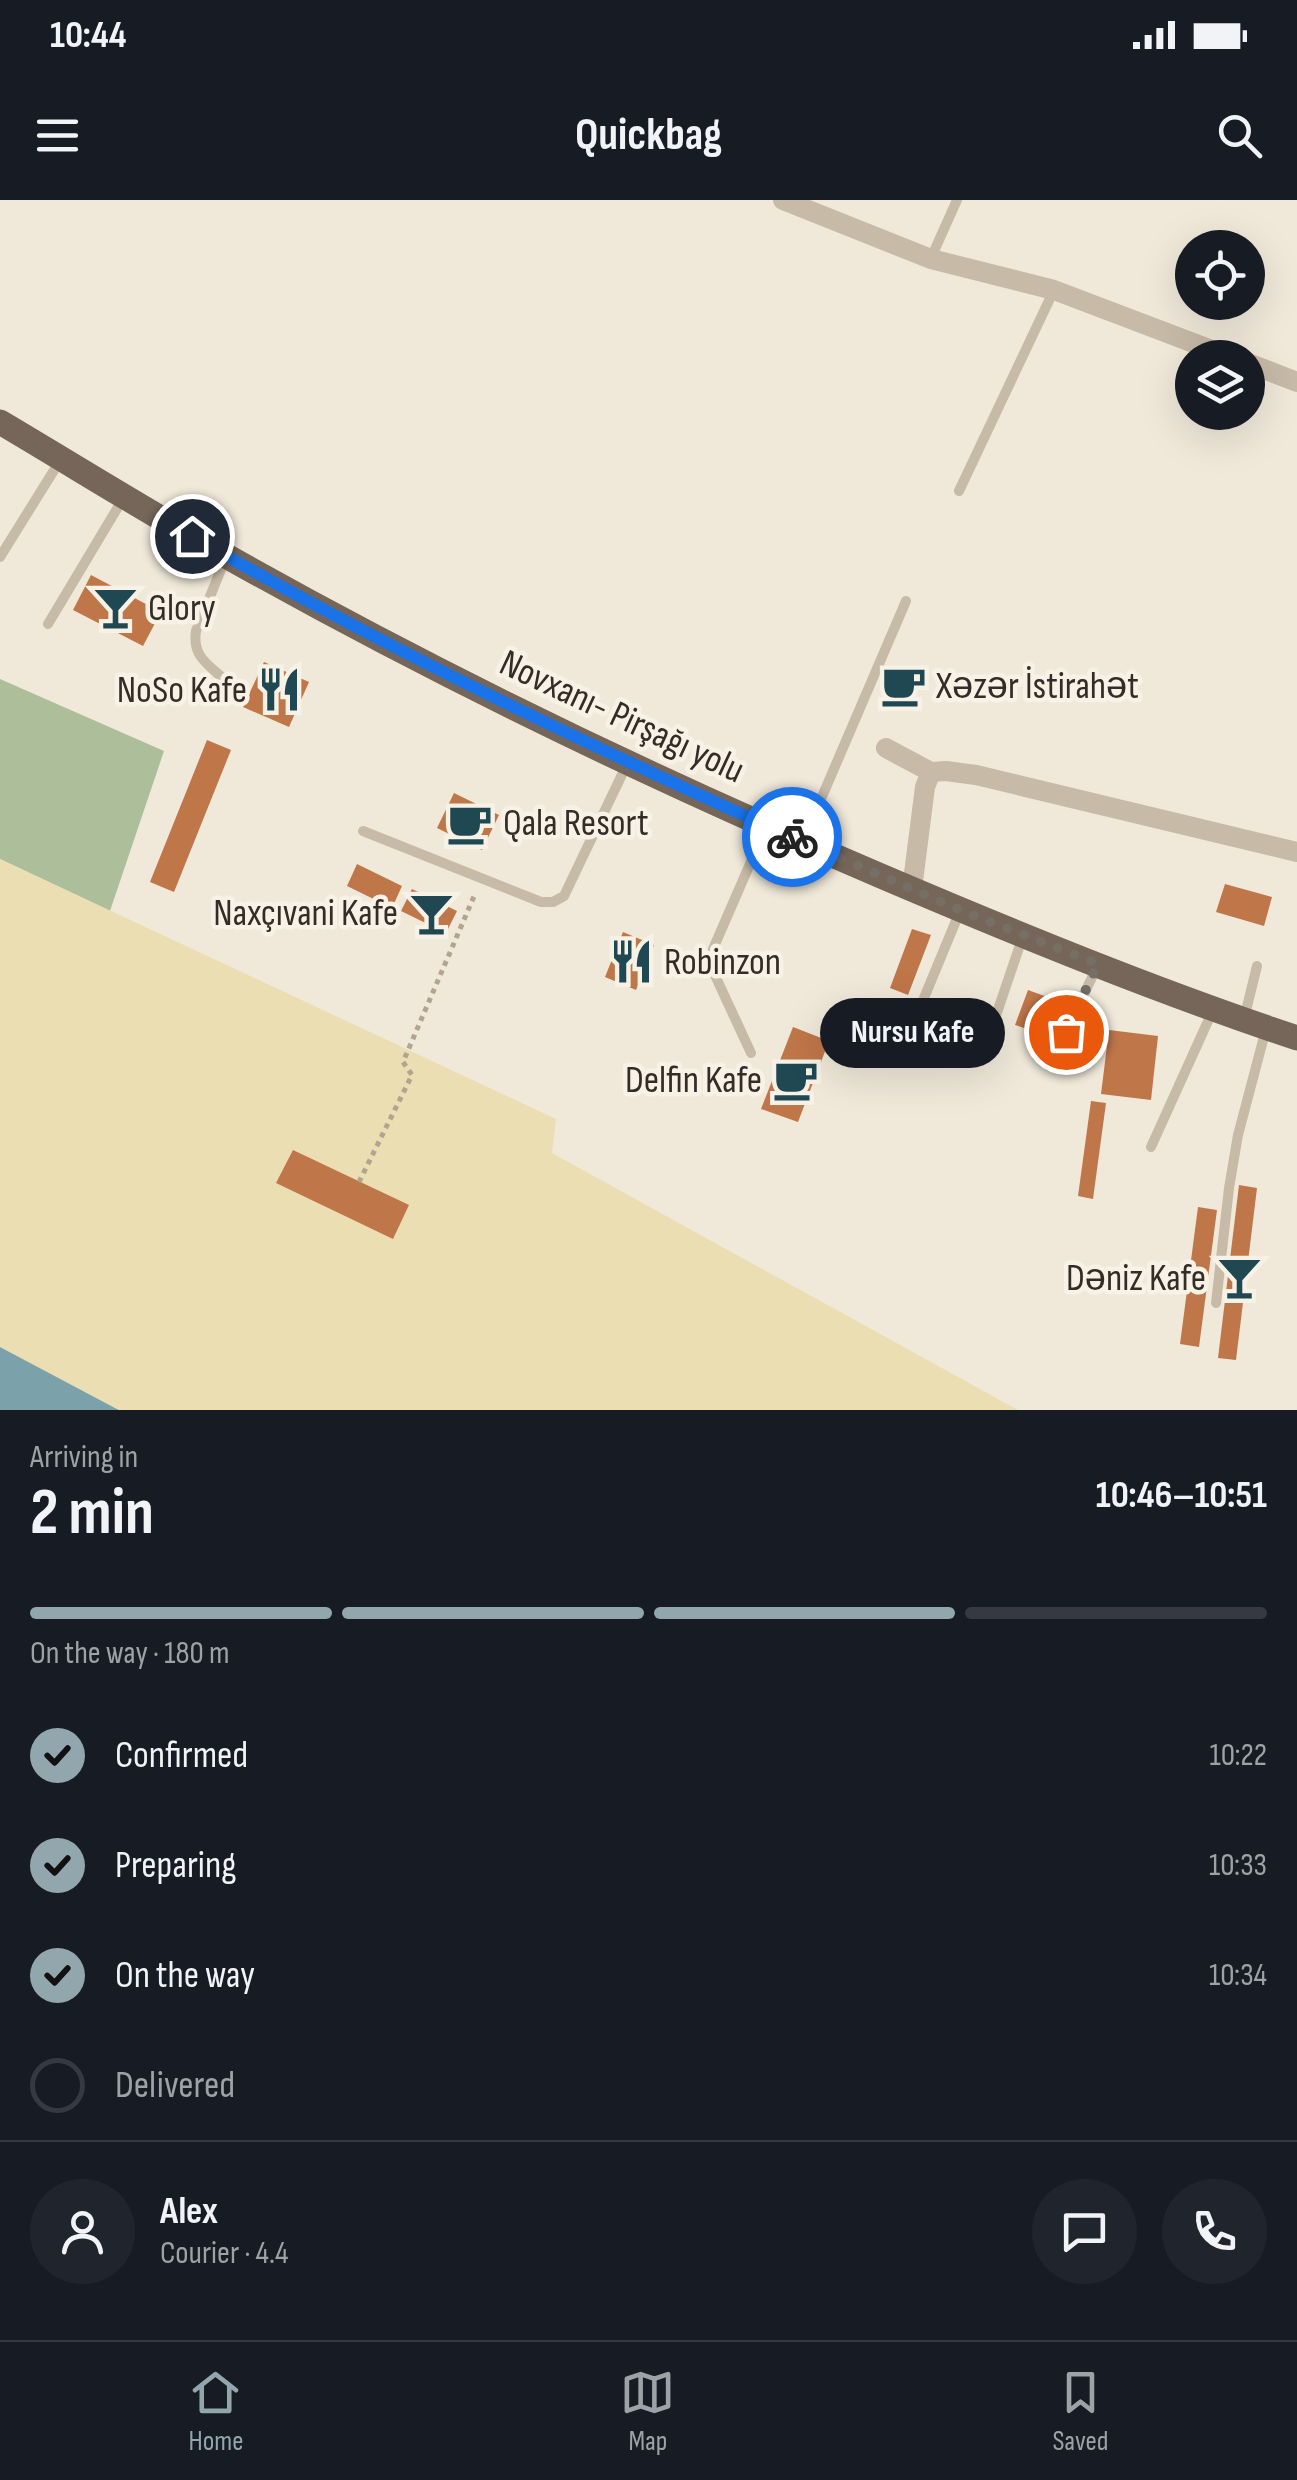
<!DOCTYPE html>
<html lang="en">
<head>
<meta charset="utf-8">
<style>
  :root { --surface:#171b24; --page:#20242c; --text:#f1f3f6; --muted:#9ea1a6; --line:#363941; --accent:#92a6ad }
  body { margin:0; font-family:"Sofia Sans Condensed",sans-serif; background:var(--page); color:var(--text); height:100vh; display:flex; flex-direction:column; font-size:38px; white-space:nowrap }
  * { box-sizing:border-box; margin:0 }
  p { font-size:32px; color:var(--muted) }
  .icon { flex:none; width:55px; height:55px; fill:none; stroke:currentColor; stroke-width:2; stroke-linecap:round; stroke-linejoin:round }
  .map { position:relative; height:1210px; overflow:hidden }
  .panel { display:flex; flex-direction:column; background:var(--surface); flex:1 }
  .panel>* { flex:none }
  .buttons { position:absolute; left:1175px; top:30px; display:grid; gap:20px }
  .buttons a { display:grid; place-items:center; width:90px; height:90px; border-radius:50%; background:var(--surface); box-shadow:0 10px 40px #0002; font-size:50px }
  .pin { position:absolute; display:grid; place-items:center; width:85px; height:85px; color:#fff; margin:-42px; border:5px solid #fff; border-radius:50%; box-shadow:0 2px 10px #0007 }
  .courier { position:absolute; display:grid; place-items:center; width:100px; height:100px; margin:-50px; border:8px solid #1a73e8; border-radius:50%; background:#fff; color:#222; box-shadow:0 2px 12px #0007 }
  .bubble { position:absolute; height:70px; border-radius:35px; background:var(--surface); box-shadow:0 10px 40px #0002; font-size:32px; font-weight:700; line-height:70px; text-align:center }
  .head em { font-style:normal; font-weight:700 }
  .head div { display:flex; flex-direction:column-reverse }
  .head { display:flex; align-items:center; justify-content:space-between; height:170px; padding:0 30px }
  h1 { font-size:65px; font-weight:700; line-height:75px }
  .bar { display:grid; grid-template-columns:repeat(4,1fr); gap:15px 10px; align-content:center; height:120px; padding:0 30px }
  .bar i { height:12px; border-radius:8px; background:var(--line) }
  .bar .active { background:var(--accent) }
  .bar p { grid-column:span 4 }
  .line { display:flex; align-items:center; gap:25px; padding:0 30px; border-top:2px solid var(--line) }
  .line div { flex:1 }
  .round { display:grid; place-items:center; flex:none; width:105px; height:105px; border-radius:52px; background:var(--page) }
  ol { padding:0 30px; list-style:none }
  li { display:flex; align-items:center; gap:30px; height:110px }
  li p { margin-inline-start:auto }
  li .icon { padding:10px; border-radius:50%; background:var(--accent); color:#111; stroke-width:4 }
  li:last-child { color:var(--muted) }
  li i { width:55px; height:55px; border:5px solid var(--line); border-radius:50% }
  .status { display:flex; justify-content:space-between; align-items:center; height:70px; padding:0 50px; background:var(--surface); direction:ltr }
  .status svg { height:28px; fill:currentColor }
  header { display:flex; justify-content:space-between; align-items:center; height:130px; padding:0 30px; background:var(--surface); font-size:45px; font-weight:700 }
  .tabs { display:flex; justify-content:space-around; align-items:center; height:140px; border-top:2px solid var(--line); background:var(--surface); font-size:28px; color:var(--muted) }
  .tabs a { display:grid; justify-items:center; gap:5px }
  .tabs .active { color:var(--accent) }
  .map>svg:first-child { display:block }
  .green { fill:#adbe9b }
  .sand { fill:#eadeb2 }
  .water { fill:#7ba2ab }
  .building { fill:#bf7649 }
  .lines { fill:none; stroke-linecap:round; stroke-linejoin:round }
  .path { stroke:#b3a491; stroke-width:5; stroke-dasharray:5 5; stroke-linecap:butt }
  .lane { stroke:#c7baa7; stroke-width:10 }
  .street { stroke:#c7baa7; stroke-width:20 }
  .primary { stroke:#756659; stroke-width:25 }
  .done { stroke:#766f66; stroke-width:10; stroke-dasharray:0 18 }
  .route { stroke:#1a73e8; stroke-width:12 }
  .labels { text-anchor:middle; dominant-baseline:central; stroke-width:9; stroke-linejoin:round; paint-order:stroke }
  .poi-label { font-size:38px; fill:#342d27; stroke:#f8f2e6; text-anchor:start }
  .street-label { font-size:38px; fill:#342d27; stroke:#f8f2e6 }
</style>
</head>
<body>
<div class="status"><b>10:44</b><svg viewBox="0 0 49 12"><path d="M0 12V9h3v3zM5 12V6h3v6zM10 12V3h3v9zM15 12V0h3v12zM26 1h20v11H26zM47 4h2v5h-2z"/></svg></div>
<header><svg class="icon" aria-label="menu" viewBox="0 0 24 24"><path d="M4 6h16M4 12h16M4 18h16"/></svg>Quickbag<svg class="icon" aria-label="search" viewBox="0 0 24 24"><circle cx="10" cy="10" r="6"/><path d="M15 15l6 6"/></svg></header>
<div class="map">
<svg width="1297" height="1210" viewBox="0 0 1297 1210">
  <rect width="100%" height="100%" fill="#f0e9da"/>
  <path class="green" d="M0 479 164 551 110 711 0 659Z"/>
  <path class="sand" d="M0 659 556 919 552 953 1018 1210H119L0 1147Z"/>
  <path class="water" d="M0 1147 115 1208 119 1210H0Z"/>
  <path class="building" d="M91 375 161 412 143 446 73 410Z
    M264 462 309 482 289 527 243 507Z
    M207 540 231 550 174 692 150 682Z
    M454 593 499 615 482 650 437 628Z
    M357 664 402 686 392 708 347 686Z
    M1225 684 1272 697 1264 726 1216 712Z
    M412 689 457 711 446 733 401 711Z
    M912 729 931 735 908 795 890 788Z
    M623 732 654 745 636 790 605 777Z
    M1028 790 1050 798 1038 833 1015 825Z
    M793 827 829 841 798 922 761 909Z
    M1109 830 1158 836 1151 900 1101 894Z
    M1091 901 1106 903 1093 999 1078 996Z
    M293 950 409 1005 393 1039 276 983Z
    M1239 985 1257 988 1236 1160 1218 1158Z
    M1198 1007 1217 1010 1199 1147 1180 1144Z"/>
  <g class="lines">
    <path class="path" d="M359 982 412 875 403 862 475 694"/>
    <path class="lane" d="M931 58 957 0
      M959 291 1054 90
      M0 357 61 259
      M48 424 124 297
      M226 481C208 464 192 457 196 431L226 357
      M363 631 541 702H553L564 696 627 564
      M803 641 906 401
      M917 815 960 711
      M1244 819 1257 766
      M987 842 1023 736
      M751 853 713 771V749L766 627
      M1049 866 1098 765
      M1151 947 1213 810
      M1216 1103 1229 988 1238 935 1266 829"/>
    <path class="street" d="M783 0 931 59 1054 90 1233 158
      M1248 163 1297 182
      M886 548 931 572 946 571 976 575 1297 652
      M912 689 925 587 931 572"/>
    <path class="primary" d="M0 222C76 267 151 314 228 357 439 476 658 581 881 676 1017 734 1156 791 1297 838"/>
  </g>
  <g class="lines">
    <path class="done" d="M792 637 960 710 1098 764 1066 832"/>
    <path class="route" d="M192 336C386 449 588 545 792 637"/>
  </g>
  <defs>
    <symbol id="bar-bare" viewBox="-9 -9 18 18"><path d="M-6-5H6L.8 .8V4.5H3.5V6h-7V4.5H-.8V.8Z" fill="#1f4853" stroke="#f8f2e6" stroke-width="2.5" paint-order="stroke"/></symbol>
    <symbol id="cafe-bare" viewBox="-9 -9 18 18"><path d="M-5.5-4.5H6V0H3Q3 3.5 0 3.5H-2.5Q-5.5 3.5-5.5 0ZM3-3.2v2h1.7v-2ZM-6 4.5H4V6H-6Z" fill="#1f4853" stroke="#f8f2e6" stroke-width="2.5" paint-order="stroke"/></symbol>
    <symbol id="restaurant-bare" viewBox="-9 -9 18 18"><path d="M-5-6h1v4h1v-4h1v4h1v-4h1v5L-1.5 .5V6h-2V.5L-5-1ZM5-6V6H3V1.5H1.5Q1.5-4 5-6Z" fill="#1f4853" stroke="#f8f2e6" stroke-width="2.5" paint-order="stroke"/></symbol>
  </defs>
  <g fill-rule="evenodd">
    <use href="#bar-bare" x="84" y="376" width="63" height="63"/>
    <use href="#cafe-bare" x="872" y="454" width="63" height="63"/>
    <use href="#restaurant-bare" x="248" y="458" width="63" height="63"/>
    <use href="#cafe-bare" x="438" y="592" width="63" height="63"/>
    <use href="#bar-bare" x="400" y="682" width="63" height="63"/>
    <use href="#restaurant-bare" x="600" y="730" width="63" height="63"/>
    <use href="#cafe-bare" x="764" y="848" width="63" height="63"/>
    <use href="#bar-bare" x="1208" y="1046" width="63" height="63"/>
  </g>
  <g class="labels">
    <g class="poi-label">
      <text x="148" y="408">Glory</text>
      <text x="936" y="486">Xəzər İstirahət</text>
      <text x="247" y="490" text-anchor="end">NoSo Kafe</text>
      <text x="503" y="623">Qala Resort</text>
      <text x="398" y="713" text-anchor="end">Naxçıvani Kafe</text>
      <text x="664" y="762">Robinzon</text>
      <text x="762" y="880" text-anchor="end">Delfin Kafe</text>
      <text x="1206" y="1078" text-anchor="end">Dəniz Kafe</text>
    </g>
    <g class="street-label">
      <text transform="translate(622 517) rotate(25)">Novxanı- Pirşağı yolu</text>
    </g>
  </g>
</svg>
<div class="buttons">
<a><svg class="icon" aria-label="locate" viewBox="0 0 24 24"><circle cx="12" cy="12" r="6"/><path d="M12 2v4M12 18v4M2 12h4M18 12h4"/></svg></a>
<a><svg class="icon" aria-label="layers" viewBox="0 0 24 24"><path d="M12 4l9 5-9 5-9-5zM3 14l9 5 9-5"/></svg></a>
</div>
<div class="pin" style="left:1066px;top:832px;background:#ea580c"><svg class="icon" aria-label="bag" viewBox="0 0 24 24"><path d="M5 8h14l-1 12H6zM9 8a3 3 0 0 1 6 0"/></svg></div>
<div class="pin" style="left:192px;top:336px;background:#1f2937"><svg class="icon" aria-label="home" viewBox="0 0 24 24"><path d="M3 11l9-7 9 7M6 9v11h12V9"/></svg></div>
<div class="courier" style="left:792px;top:637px"><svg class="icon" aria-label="bike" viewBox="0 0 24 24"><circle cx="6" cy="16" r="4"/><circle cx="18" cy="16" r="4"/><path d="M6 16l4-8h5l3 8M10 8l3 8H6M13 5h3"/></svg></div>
<div class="bubble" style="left:820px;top:798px;width:185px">Nursu Kafe</div>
</div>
<section class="panel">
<div class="head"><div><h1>2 min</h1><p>Arriving in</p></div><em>10:46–10:51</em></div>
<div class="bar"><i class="active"></i><i class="active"></i><i class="active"></i><i></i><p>On the way · 180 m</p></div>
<ol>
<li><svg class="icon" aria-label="check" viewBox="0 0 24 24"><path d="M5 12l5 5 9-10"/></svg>Confirmed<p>10:22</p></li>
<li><svg class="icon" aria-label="check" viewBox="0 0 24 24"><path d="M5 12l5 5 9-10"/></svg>Preparing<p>10:33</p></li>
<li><svg class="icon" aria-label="check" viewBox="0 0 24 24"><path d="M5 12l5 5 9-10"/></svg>On the way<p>10:34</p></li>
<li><i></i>Delivered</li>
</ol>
<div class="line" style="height:180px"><a class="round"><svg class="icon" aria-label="person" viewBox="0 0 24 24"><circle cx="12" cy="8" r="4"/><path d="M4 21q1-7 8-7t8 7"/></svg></a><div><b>Alex</b><p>Courier · 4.4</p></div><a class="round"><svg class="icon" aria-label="chat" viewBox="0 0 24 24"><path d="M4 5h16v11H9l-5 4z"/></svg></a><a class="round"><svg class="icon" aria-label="phone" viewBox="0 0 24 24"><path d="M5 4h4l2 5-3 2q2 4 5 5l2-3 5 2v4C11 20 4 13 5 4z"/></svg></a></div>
</section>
<nav class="tabs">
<a class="active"><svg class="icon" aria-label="home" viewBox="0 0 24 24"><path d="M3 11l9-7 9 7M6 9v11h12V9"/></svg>Home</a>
<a><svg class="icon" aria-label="map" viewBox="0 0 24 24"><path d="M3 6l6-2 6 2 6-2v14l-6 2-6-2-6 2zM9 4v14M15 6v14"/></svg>Map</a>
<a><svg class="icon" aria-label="saved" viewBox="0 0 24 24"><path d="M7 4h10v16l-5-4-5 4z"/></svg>Saved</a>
</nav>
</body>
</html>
